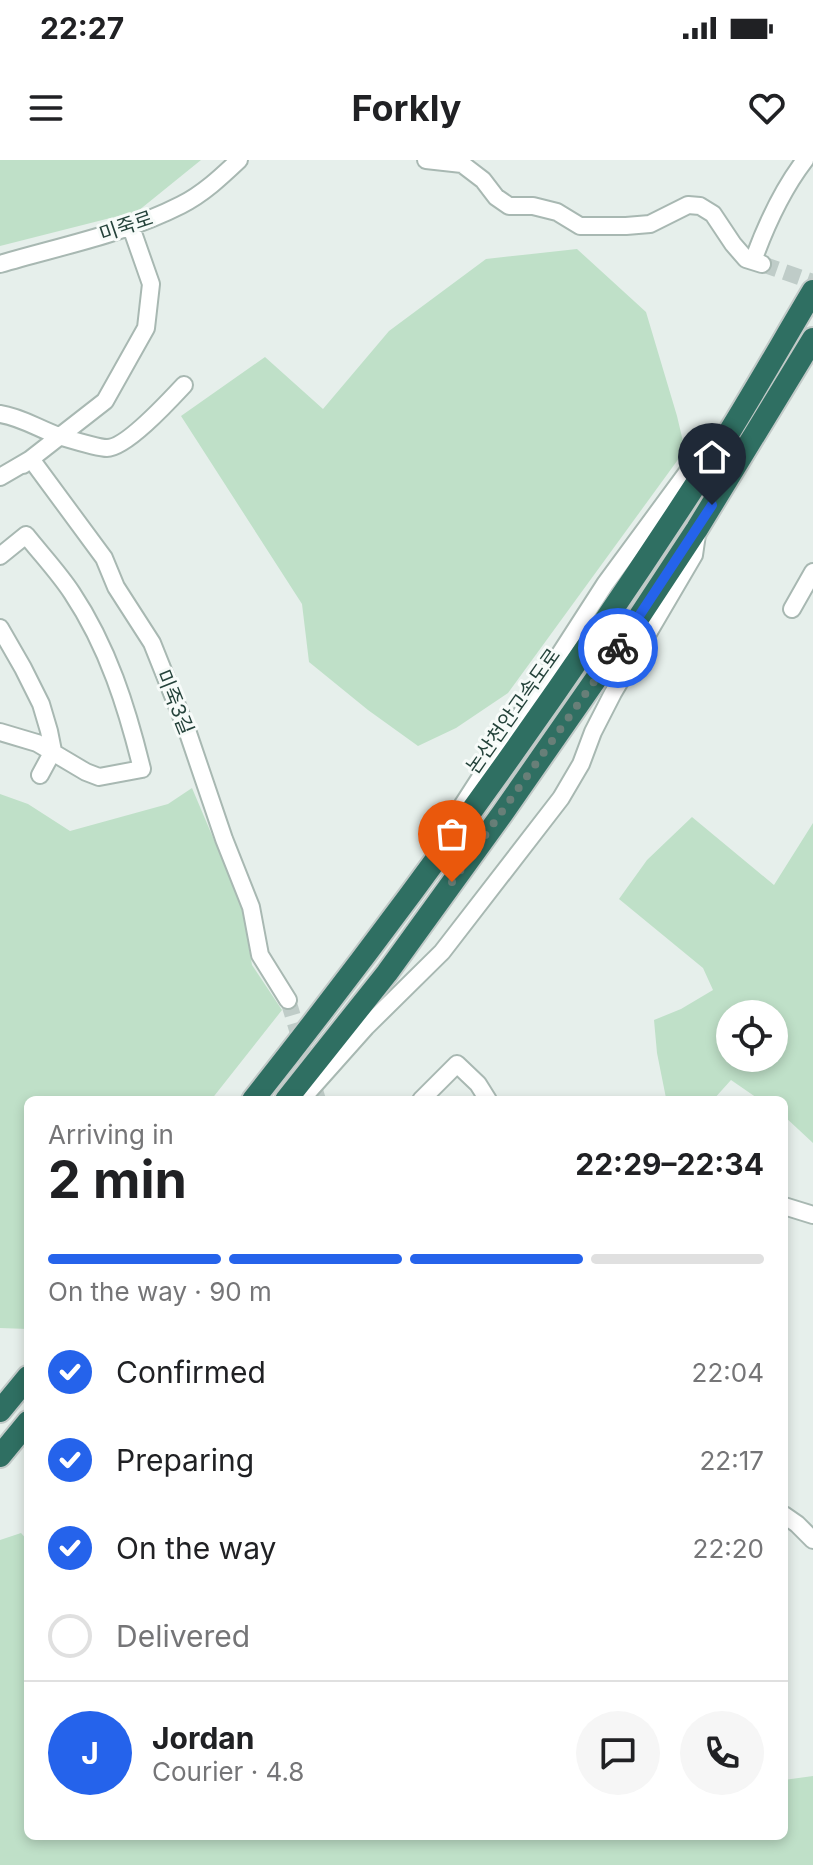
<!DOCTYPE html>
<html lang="en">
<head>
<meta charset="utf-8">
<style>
  :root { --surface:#fff; --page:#f6f6f6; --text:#202124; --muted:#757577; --line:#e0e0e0; --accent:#2563eb }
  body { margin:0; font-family:Inter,"Noto Sans KR",sans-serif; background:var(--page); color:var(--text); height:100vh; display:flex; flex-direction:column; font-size:30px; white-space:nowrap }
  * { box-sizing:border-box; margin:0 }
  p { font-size:26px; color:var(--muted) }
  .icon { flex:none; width:44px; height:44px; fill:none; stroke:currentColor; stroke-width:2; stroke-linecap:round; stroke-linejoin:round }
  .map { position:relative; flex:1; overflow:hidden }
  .details { position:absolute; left:24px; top:936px; width:764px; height:744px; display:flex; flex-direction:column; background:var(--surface); border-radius:12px; box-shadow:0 4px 12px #0003 }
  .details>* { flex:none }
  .tools { position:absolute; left:716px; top:840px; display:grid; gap:16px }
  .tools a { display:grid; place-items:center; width:72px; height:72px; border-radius:50%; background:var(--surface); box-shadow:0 4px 12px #0003; font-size:40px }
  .pin { position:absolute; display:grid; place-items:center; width:68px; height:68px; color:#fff; margin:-82px -34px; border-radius:50% 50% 50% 0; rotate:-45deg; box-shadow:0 0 8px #0007 }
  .pin .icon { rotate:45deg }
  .courier { position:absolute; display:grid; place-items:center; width:80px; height:80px; margin:-40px; border:6px solid #2563eb; border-radius:50%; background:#fff; color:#222; box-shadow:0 2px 10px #0007 }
  .overview em { font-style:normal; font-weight:700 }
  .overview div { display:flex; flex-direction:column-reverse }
  .overview { display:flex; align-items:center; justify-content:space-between; height:136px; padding:0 24px }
  h1 { font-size:52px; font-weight:700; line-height:60px }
  .bar { display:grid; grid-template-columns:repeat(4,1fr); gap:12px 8px; align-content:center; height:96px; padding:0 24px }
  .bar i { height:10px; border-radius:6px; background:var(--line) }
  .bar .active { background:var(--accent) }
  .bar p { grid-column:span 4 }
  .line { display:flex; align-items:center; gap:20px; padding:0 24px; border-top:2px solid var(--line) }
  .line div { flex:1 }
  .round { display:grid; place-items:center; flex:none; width:84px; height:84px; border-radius:42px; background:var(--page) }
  ol { padding:0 24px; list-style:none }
  li { display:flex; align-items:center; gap:24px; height:88px }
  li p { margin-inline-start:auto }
  li .icon { padding:8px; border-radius:50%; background:var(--accent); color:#fff; stroke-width:4 }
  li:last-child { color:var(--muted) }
  li i { width:44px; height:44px; border:4px solid var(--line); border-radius:50% }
  .status { display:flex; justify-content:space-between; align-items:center; height:56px; padding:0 40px; background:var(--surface); direction:ltr }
  .status svg { height:22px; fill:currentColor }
  header { display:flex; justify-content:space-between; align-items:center; height:104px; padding:0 24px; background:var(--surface); font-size:36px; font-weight:700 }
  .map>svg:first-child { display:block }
  .green { fill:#bfe0c8; fill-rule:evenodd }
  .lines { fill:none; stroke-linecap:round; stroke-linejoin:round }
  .minor-tunnel { stroke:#bfccc8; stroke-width:16; stroke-dasharray:16 8; stroke-linecap:butt }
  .minor-casing { stroke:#a8b8b2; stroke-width:20 }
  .highway-casing { stroke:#c2cac8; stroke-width:26 }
  .minor { stroke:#fff; stroke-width:16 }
  .highway { stroke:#2f6f62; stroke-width:22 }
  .done { stroke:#687f78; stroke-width:8; stroke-dasharray:0 14.4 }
  .route { stroke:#2563eb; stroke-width:10 }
  .labels { text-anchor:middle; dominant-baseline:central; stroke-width:6; stroke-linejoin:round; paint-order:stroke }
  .street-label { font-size:20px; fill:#24423a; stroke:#f7fbf9 }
</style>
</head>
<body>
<div class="status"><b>22:27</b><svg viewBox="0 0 49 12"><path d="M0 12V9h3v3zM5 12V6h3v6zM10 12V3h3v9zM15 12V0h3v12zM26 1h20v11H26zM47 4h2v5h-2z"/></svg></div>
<header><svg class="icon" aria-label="menu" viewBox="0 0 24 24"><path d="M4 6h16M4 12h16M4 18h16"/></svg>Forkly<svg class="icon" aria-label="heart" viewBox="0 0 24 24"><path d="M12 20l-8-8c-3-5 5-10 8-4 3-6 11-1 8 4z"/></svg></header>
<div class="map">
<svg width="813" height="1705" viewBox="0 0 813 1705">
  <rect width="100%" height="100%" fill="#e6efeb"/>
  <path class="green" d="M0 0H201L138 51 0 86Z
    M577 89 646 152 677 256 685 290 508 533 456 568 418 586 368 550 309 502 302 444 181 256 265 197 323 249 389 171 486 99Z
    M192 628 242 746 252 805 282 850 211 940H28V1169L0 1168V634L28 644 70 671 168 644Z
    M692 657 774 725 813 663V983L784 956V940H760L731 920 713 940H669L666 938 657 893 654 860 681 849 713 830 703 808 619 739 647 700ZM774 854V898H730V854Z
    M21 1373 28 1381V1676H784V1620L813 1616V1705H0V1380Z"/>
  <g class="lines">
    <path class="minor-tunnel" d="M762 104 813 122
      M288 840 318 940"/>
    <defs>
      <path id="minor" d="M426 0 462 4 483 20 496 37 509 46H533L557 52 580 66H626L650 64 688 45 700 46 713 54 733 84 746 99 762 104
        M753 101C766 65 782 30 805 0
        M0 104C61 86 124 74 181 45 203 34 221 17 239 0
        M0 254C21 257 39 269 59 276 69 279 98 288 107 288 126 288 170 240 184 225
        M23 305 105 241 146 168 151 124 131 67
        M0 317 31 299 104 398 116 427 152 483 188 573 224 679 251 747 260 795 288 840
        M0 396 26 375C41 394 59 413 72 433 108 487 127 548 142 609L99 617 86 612 37 583 0 572
        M792 449 813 412
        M0 468 23 508 41 544 49 571 53 591 40 615
        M460 649 605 424 694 303 717 288
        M301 940 366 867 442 792 561 638 581 604 593 572 613 533 694 395 697 374
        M421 940 457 904 478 924 488 940
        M784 1046 813 1055
        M784 1355 797 1364 813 1380"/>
      <path id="highway" d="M253 940C419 730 575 512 720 287 752 236 782 183 813 131
        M286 940 387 813 502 654 639 457 697 369 813 179
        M0 1251 28 1217
        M0 1296 28 1262"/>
    </defs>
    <use href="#minor" class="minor-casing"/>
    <use href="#highway" class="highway-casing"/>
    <use href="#minor" class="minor"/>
    <use href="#highway" class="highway"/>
  </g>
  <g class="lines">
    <path class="done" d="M452 722 618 488"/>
    <path class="route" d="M618 488 712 345"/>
  </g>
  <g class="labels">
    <g class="street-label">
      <text transform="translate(126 66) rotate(-19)">미죽로</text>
      <text transform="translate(175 542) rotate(68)">미죽3길</text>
      <text transform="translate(513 551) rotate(-55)">논산천안고속도로</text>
    </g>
  </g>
</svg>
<div class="tools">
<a><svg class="icon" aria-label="locate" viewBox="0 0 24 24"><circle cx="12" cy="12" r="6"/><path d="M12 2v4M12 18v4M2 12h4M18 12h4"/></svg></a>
</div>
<div class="pin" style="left:452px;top:722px;background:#ea580c"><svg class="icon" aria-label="bag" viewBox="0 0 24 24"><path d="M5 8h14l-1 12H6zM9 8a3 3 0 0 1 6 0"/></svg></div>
<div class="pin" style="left:712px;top:345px;background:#1f2937"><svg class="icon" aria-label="home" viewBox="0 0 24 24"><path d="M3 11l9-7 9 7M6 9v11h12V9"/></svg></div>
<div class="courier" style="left:618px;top:488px"><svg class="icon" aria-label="bike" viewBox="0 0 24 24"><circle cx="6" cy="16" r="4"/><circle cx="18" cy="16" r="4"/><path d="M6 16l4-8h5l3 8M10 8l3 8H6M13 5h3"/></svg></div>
<section class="details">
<div class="overview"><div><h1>2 min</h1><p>Arriving in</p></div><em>22:29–22:34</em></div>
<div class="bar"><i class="active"></i><i class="active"></i><i class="active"></i><i></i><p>On the way · 90 m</p></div>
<ol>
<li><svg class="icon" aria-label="check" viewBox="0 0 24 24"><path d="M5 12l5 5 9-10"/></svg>Confirmed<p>22:04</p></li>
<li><svg class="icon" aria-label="check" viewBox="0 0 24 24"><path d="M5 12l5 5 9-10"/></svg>Preparing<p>22:17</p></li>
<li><svg class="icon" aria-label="check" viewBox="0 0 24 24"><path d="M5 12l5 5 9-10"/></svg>On the way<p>22:20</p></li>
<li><i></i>Delivered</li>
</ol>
<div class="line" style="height:144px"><b class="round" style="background:var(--accent);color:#fff">J</b><div><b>Jordan</b><p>Courier · 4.8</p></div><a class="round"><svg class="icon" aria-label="chat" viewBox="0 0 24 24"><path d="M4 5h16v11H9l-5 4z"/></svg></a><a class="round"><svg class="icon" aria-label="phone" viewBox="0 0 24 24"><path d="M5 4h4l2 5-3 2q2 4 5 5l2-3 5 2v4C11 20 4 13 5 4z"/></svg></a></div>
</section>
</div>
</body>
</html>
